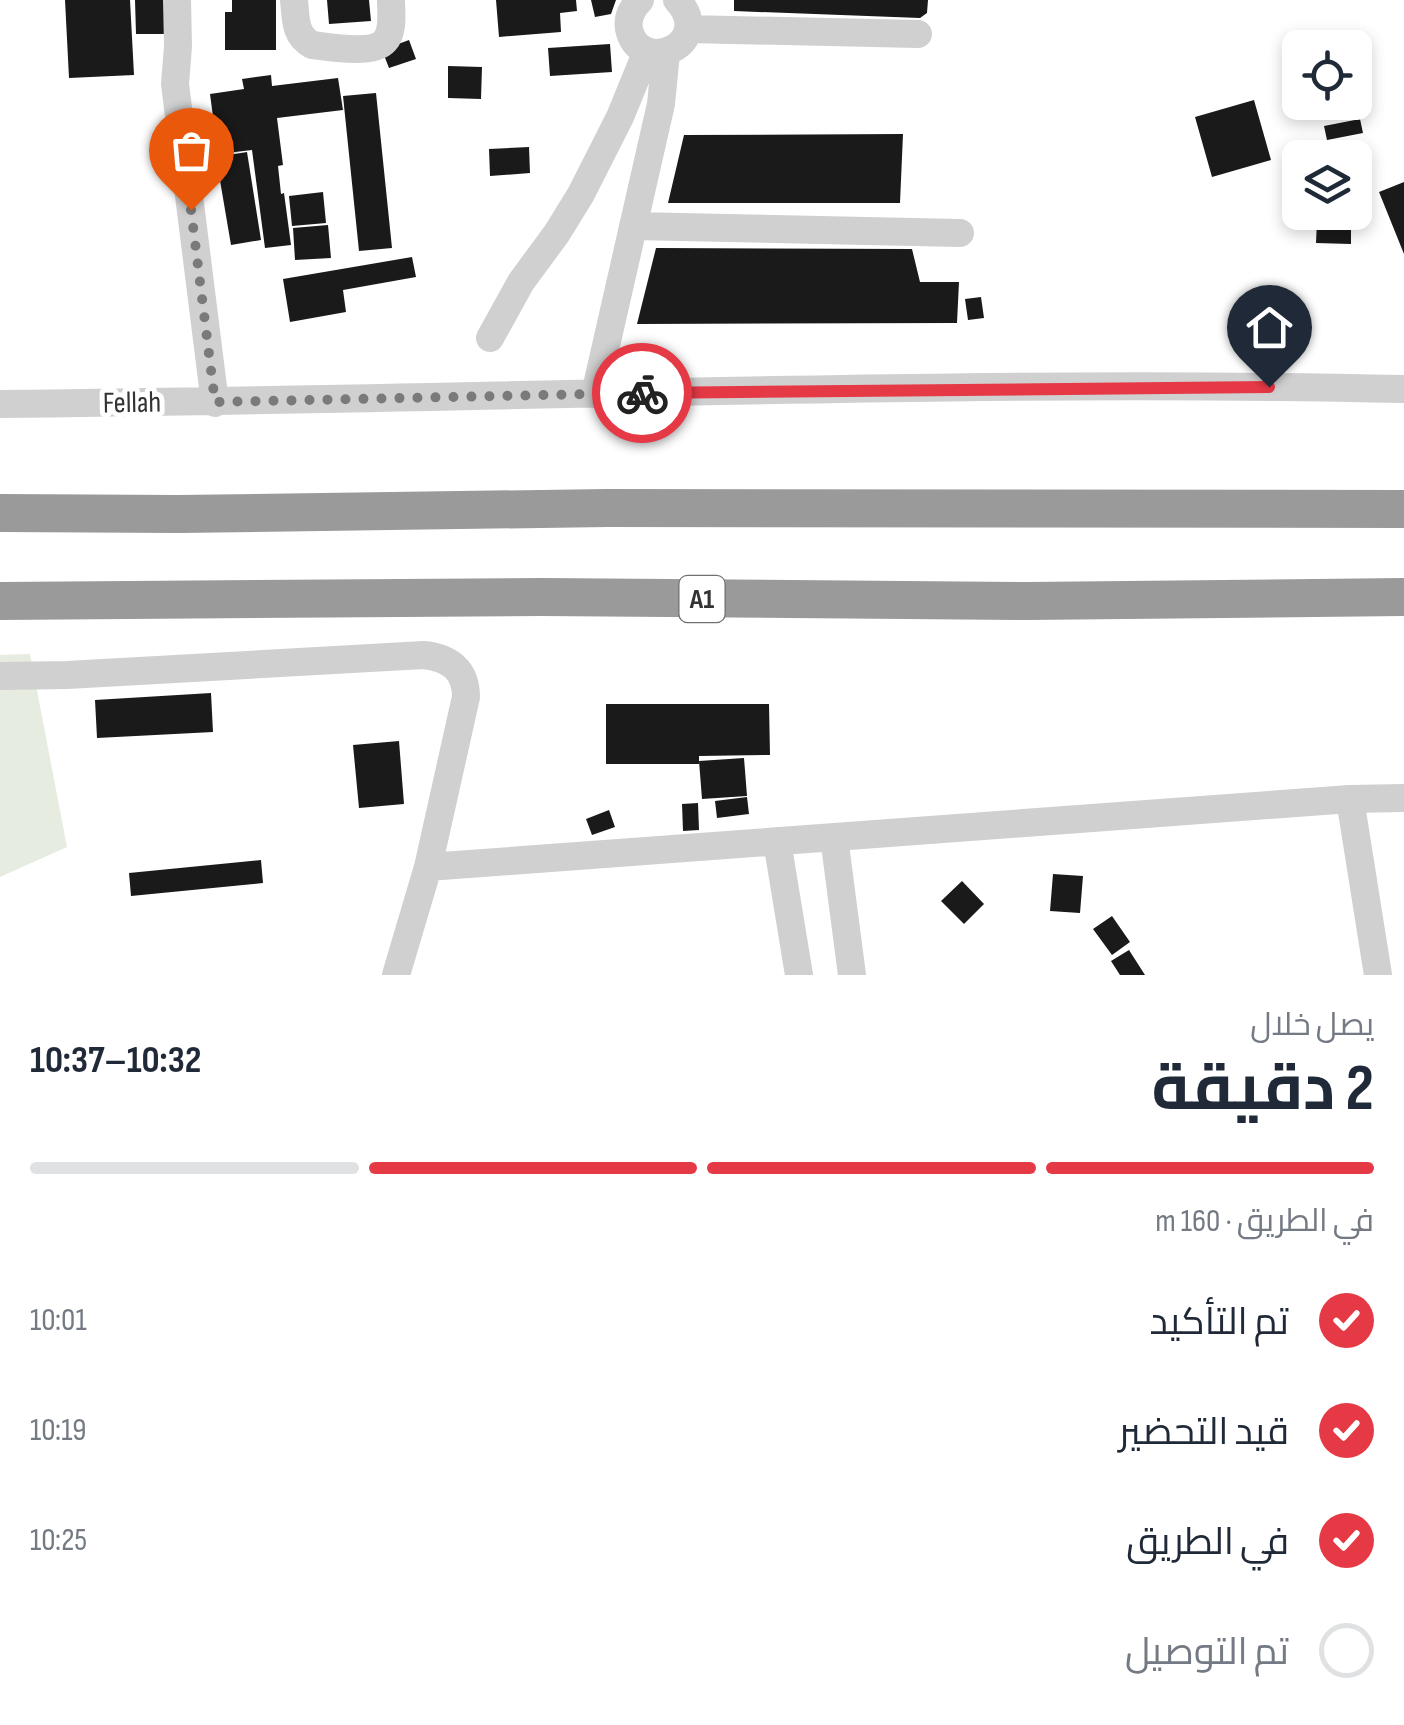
<!DOCTYPE html>
<html lang="ar">
<head>
<meta charset="utf-8">
<style>
  :root { --surface:#fff; --page:#f6f6f7; --text:#1f2937; --muted:#747a83; --line:#e0e1e3; --accent:#e63946 }
  body { margin:0; font-family:"Sofia Sans Condensed",Cairo,sans-serif; background:var(--page); color:var(--text); direction:rtl; height:100vh; display:flex; flex-direction:column; font-size:38px; white-space:nowrap }
  * { box-sizing:border-box; margin:0 }
  p { font-size:32px; color:var(--muted) }
  .icon { flex:none; width:55px; height:55px; fill:none; stroke:currentColor; stroke-width:2; stroke-linecap:round; stroke-linejoin:round }
  .map { position:relative; height:975px; overflow:hidden; direction:ltr }
  .sheet { display:flex; flex-direction:column; background:var(--surface); flex:1 }
  .sheet>* { flex:none }
  .controls { position:absolute; left:1282px; top:30px; display:grid; gap:20px }
  .controls a { display:grid; place-items:center; width:90px; height:90px; border-radius:15px; background:var(--surface); box-shadow:0 5px 15px #0003; font-size:50px }
  .pin { position:absolute; display:grid; place-items:center; width:85px; height:85px; color:#fff; margin:-102px -42px; border-radius:50% 50% 50% 0; rotate:-45deg; box-shadow:0 0 10px #0007 }
  .pin .icon { rotate:45deg }
  .courier { position:absolute; display:grid; place-items:center; width:100px; height:100px; margin:-50px; border:8px solid #e63946; border-radius:50%; background:#fff; color:#222; box-shadow:0 2px 12px #0007 }
  .summary em { font-style:normal; font-weight:700 }
  .summary div { display:flex; flex-direction:column-reverse }
  .summary { display:flex; align-items:center; justify-content:space-between; height:170px; padding:0 30px }
  h1 { font-size:65px; font-weight:700; line-height:75px }
  .bar { display:grid; grid-template-columns:repeat(4,1fr); gap:15px 10px; align-content:center; height:120px; padding:0 30px }
  .bar i { height:12px; border-radius:8px; background:var(--line) }
  .bar .current { background:var(--accent) }
  .bar p { grid-column:span 4 }
  ol { padding:0 30px; list-style:none }
  li { display:flex; align-items:center; gap:30px; height:110px }
  li p { margin-inline-start:auto }
  li .icon { padding:10px; border-radius:50%; background:var(--accent); color:#fff; stroke-width:4 }
  li:last-child { color:var(--muted) }
  li i { width:55px; height:55px; border:5px solid var(--line); border-radius:50% }
  .map>svg:first-child { display:block }
  .green { fill:#e6ecdf }
  .building { fill:#1a1a1a }
  .lines { fill:none; stroke-linecap:round; stroke-linejoin:round }
  .minor { stroke:#d0d0d0; stroke-width:28 }
  .highway { stroke:#9a9a9a; stroke-width:38 }
  .done { stroke:#7a7a7a; stroke-width:10; stroke-dasharray:0 18 }
  .route { stroke:#e63946; stroke-width:12 }
  .labels { text-anchor:middle; dominant-baseline:central; stroke-width:10; stroke-linejoin:round; paint-order:stroke }
  .shield { fill:#fff; stroke:#707070; stroke-width:2.5 }
  .shield-label { font-size:28px; font-weight:bold; fill:#333 }
  .street-label { font-size:30px; fill:#333; stroke:#fff }
</style>
</head>
<body>
<div class="map">
<svg width="1404" height="975" viewBox="0 0 1404 975">
  <rect width="100%" height="100%" fill="#fff"/>
  <path class="green" d="M30 654 67 847 0 877V655Z"/>
  <path class="building" d="M65 0H130L134 75 69 78Z
    M135 0H164L165 34H136Z
    M232 0H276V50H225V12H232Z
    M327 0H369L371 21 329 24Z
    M496 0H576L577 11 560 13 561 32 499 37Z
    M591 0H616L611 14 595 17Z
    M734 0H928L927 13 920 18 734 11Z
    M409 40 416 59 389 68 382 50Z
    M610 44 612 72 550 76 548 48Z
    M448 66 482 67 481 99 448 98Z
    M271 75 272 86 338 78 343 110 277 118 283 165 278 166 281 194 284 193 291 245 265 248 252 150 218 154 210 94 244 89 242 79Z
    M376 93 392 248 359 251 343 96Z
    M1254 100 1271 160 1212 177 1195 117Z
    M1360 119 1363 133 1327 140 1324 126Z
    M903 134 900 203H668L684 135Z
    M529 147 530 173 490 176 489 149Z
    M247 152 261 240 231 245 216 157Z
    M1404 182V254L1379 192Z
    M323 192 326 223 292 226 289 196Z
    M1317 220 1351 222V244L1316 243Z
    M328 225 331 258 295 260 293 228Z
    M656 248 912 249 920 282H959L957 323 637 324Z
    M412 257 416 277 343 290 346 312 290 322 283 279Z
    M981 297 984 318 968 320 965 299Z
    M211 693 213 732 97 738 95 700Z
    M606 704H769L770 755 699 756V764H606Z
    M399 741 404 804 359 808 353 745Z
    M744 758 747 796 702 799 699 761Z
    M747 797 749 814 717 818 715 801Z
    M698 803 699 830 683 831 682 804Z
    M609 810 615 827 592 835 586 819Z
    M261 860 263 883 131 896 129 873Z
    M1053 874 1083 876 1080 913 1050 911Z
    M962 881 984 904 964 924 941 901Z
    M1112 916 1130 942 1112 955 1093 929Z
    M1129 950 1145 975H1120L1111 961Z"/>
  <g class="lines">
    <path class="minor" d="M177 0 178 46 175 84 215 403
      M294 0C296 18 294 35 312 45 329 47 373 55 385 41 394 31 391 12 391 0
      M640 0C632 8 627 17 629 29 640 78 717 43 677 0
      M688 29 918 34
      M633 226 960 233
      M490 338 521 282 557 233 581 194 620 117 647 51
      M595 394 661 104 666 53
      M0 404C468 400 936 379 1404 389
      M0 676 67 675 424 655C450 658 466 670 466 697L428 867 396 975
      M1350 799 1378 975
      M834 837 852 975
      M777 841 799 975
      M428 867 1350 799 1404 798"/>
    <path class="highway" d="M0 513 178 514 607 508 1404 509
      M0 601 541 597 1028 601 1404 597"/>
  </g>
  <g class="lines">
    <path class="done" d="M191 210 215 402 642 393"/>
    <path class="route" d="M642 393 1269 387"/>
  </g>
  <g class="labels">
    <rect class="shield" x="679.5" y="576" width="45" height="46" rx="8"/>
    <g class="shield-label">
      <text x="702" y="599">A1</text>
    </g>
    <g class="street-label">
      <text transform="translate(132 403) rotate(-1)">Fellah</text>
    </g>
  </g>
</svg>
<div class="controls">
<a><svg class="icon" aria-label="locate" viewBox="0 0 24 24"><circle cx="12" cy="12" r="6"/><path d="M12 2v4M12 18v4M2 12h4M18 12h4"/></svg></a>
<a><svg class="icon" aria-label="layers" viewBox="0 0 24 24"><path d="M12 4l9 5-9 5-9-5zM3 14l9 5 9-5"/></svg></a>
</div>
<div class="pin" style="left:191px;top:210px;background:#ea580c"><svg class="icon" aria-label="bag" viewBox="0 0 24 24"><path d="M5 8h14l-1 12H6zM9 8a3 3 0 0 1 6 0"/></svg></div>
<div class="pin" style="left:1269px;top:387px;background:#1f2937"><svg class="icon" aria-label="home" viewBox="0 0 24 24"><path d="M3 11l9-7 9 7M6 9v11h12V9"/></svg></div>
<div class="courier" style="left:642px;top:393px"><svg class="icon" aria-label="bike" viewBox="0 0 24 24"><circle cx="6" cy="16" r="4"/><circle cx="18" cy="16" r="4"/><path d="M6 16l4-8h5l3 8M10 8l3 8H6M13 5h3"/></svg></div>
</div>
<section class="sheet">
<div class="summary"><div><h1>2 دقيقة</h1><p>يصل خلال</p></div><em>10:32–10:37</em></div>
<div class="bar"><i class="current"></i><i class="current"></i><i class="current"></i><i></i><p>في الطريق · 160 m</p></div>
<ol>
<li><svg class="icon" aria-label="check" viewBox="0 0 24 24"><path d="M5 12l5 5 9-10"/></svg>تم التأكيد<p>10:01</p></li>
<li><svg class="icon" aria-label="check" viewBox="0 0 24 24"><path d="M5 12l5 5 9-10"/></svg>قيد التحضير<p>10:19</p></li>
<li><svg class="icon" aria-label="check" viewBox="0 0 24 24"><path d="M5 12l5 5 9-10"/></svg>في الطريق<p>10:25</p></li>
<li><i></i>تم التوصيل</li>
</ol>
</section>
</body>
</html>
